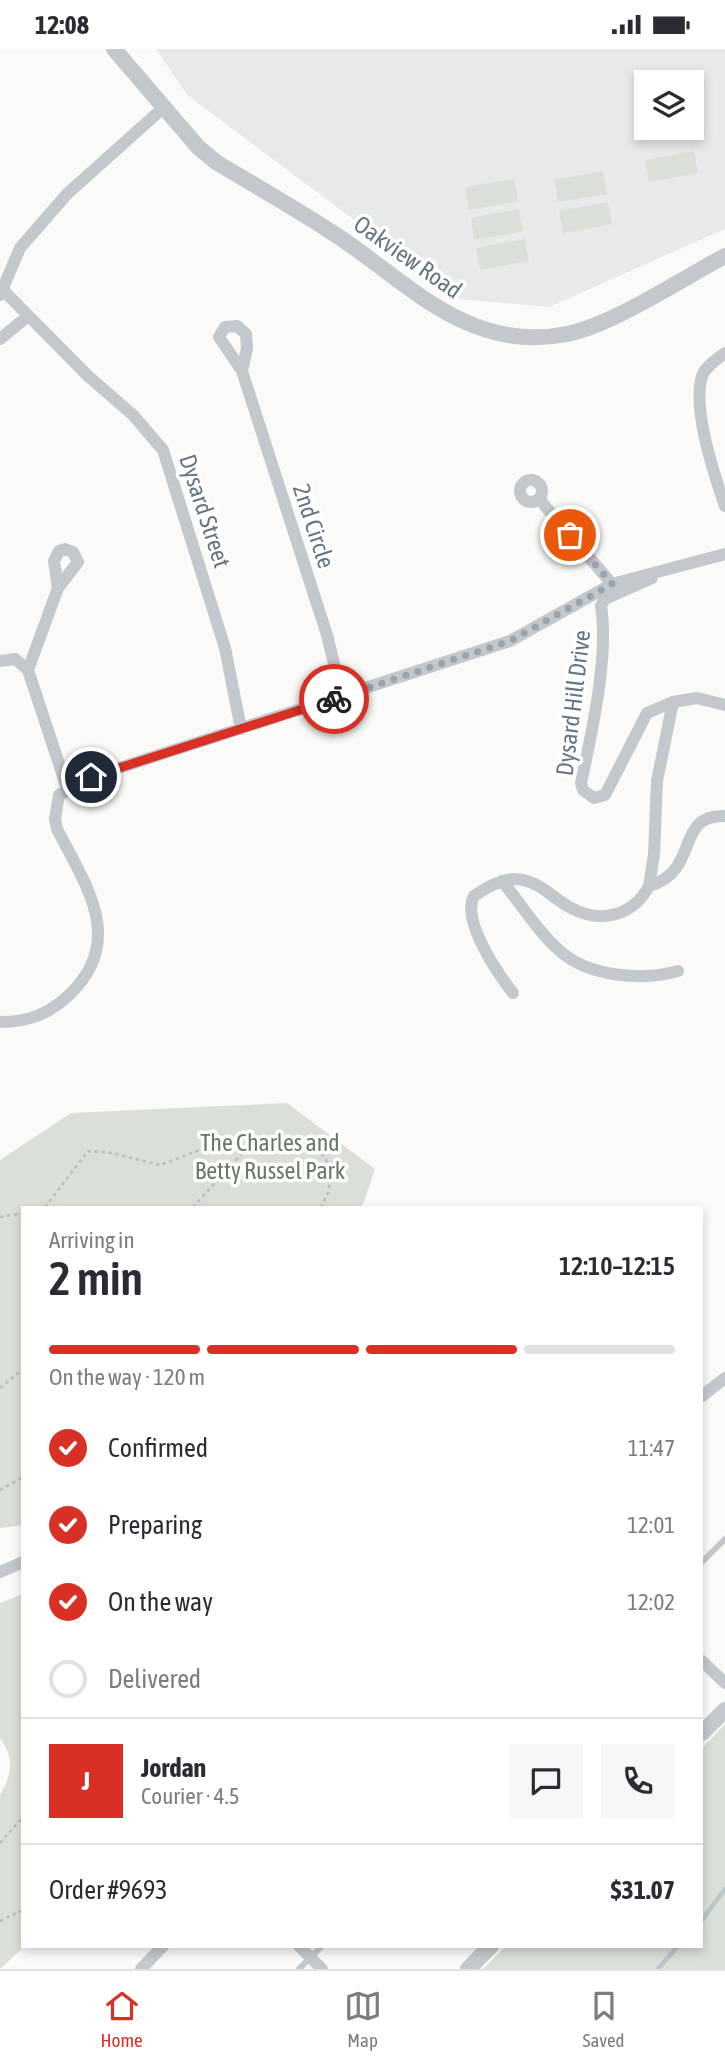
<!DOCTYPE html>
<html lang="en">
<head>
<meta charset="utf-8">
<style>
  :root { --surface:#fff; --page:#f7f7f7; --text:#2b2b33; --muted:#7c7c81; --line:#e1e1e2; --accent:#d93025 }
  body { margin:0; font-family:"Asap Condensed",sans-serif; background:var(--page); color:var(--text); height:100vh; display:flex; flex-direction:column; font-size:26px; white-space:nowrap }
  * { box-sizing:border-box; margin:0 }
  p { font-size:23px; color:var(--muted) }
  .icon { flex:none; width:38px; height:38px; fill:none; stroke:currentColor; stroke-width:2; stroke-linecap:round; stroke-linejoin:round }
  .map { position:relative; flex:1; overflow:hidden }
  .sheet { position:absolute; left:21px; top:1157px; width:682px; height:742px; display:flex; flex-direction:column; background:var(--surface); border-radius:0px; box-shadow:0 4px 10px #0003 }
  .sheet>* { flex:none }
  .buttons { position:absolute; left:634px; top:21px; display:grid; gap:14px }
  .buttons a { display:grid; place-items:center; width:70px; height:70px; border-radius:0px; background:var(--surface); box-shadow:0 4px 10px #0003; font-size:35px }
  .pin { position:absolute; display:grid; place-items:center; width:60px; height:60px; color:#fff; margin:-30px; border:4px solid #fff; border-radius:50%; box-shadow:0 2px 7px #0007 }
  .courier { position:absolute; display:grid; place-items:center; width:70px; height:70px; margin:-35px; border:5px solid #d93025; border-radius:50%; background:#fff; color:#222; box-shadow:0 2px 9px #0007 }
  .summary em { font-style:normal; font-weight:600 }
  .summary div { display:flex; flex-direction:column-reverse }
  .summary { display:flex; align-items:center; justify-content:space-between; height:119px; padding:0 28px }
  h1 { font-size:46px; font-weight:600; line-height:52px }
  .bar { display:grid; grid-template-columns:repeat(4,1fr); gap:10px 7px; align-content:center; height:84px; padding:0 28px }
  .bar i { height:9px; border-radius:5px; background:var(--line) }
  .bar .selected { background:var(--accent) }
  .bar p { grid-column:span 4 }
  .line { display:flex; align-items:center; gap:18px; padding:0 28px; border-top:2px solid var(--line) }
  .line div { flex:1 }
  .round { display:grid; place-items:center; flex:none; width:74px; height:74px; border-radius:0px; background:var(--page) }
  ol { padding:0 28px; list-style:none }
  li { display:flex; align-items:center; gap:21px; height:77px }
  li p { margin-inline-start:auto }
  li .icon { padding:7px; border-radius:50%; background:var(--accent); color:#fff; stroke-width:4 }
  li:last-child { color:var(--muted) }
  li i { width:38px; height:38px; border:4px solid var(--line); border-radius:50% }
  .status { display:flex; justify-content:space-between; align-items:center; height:49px; padding:0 35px; background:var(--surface); direction:ltr }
  .status svg { height:19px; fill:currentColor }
  .tab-bar { display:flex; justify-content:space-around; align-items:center; height:98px; border-top:2px solid var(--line); background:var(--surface); font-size:19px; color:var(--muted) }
  .tab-bar a { display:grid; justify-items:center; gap:4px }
  .tab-bar .selected { color:var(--accent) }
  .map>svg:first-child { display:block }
  .built { fill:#e8e9e9; fill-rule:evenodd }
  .green { fill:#dadfd7 }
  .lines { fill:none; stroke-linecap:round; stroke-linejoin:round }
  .stream { stroke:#bbc7cb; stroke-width:4.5 }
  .path { stroke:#bbbfc2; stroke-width:2.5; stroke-dasharray:3.5 3.5; stroke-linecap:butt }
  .service { stroke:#c3c8cc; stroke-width:6 }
  .minor { stroke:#c3c8cc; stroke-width:12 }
  .tertiary { stroke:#c3c8cc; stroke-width:16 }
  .done { stroke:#99a4ac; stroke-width:7; stroke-dasharray:0 12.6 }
  .route { stroke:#d93025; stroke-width:9 }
  .labels { text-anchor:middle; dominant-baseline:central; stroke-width:7; stroke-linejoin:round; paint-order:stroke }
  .street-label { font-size:24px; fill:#657683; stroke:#fff }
  .park-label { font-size:24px; fill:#687a64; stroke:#fff }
</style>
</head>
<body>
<div class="status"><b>12:08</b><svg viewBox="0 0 49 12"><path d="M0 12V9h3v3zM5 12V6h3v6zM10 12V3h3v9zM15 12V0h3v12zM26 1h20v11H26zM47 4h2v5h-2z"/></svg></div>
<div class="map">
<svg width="725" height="1920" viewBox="0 0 725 1920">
  <rect width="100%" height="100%" fill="#fafaf8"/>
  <path class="built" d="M156 0H725V180L549 258 460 250 187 46ZM646 33H691V79H646Z"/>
  <path class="green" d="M694 102 698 124 649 133 645 111Z
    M603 122 607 145 558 153 554 131Z
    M514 130 518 152 469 161 465 138Z
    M608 153 612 175 563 184 559 162Z
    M519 160 523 182 474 191 471 169Z
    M525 190 529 212 480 221 476 199Z
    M287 1054 375 1120 362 1158H23V1476L0 1479V1111L71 1064Z
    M23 1545 25 1897 0 1920V1746C12 1726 15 1709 0 1689V1554Z
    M725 1675V1920H483L506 1897H702V1699Z"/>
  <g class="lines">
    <path class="stream" d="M702 1871 725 1840
      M658 1920 678 1897"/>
    <path class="path" d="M45 1158 88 1102 112 1104 160 1116 226 1091 273 1087 297 1090 318 1100 332 1119 328 1144 321 1158
      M193 1158 258 1087
      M0 1168 23 1164
      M0 1339 23 1320
      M0 1441 23 1428
      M0 1794 23 1768
      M0 1872 23 1861"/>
    <path class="service" d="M702 1513 725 1490
      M299 1920 322 1897"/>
    <path class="minor" d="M2 240 88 327 133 366 163 401 225 599 241 680
      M0 246 20 199 67 145 163 59
      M237 277 246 285 247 299 242 322 219 288 225 278Z
      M0 290 28 267
      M725 304C717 310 706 317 702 327 692 360 714 425 725 457
      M242 322 327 586 342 647
      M520 442a11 11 0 1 1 22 0a11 11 0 1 1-22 0Z
      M539 450 612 535
      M65 500 73 503 78 513 58 539 54 512 59 502Z
      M652 529 605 550 601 557C609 607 592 683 581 734L583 741 594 749 605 746 647 664 673 653
      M0 612 15 610 28 621 67 739
      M28 621 58 539
      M502 832C521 855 538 883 560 902 589 928 643 932 678 922
      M649 837 654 806 657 732 673 653 697 649 725 656
      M513 944C498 925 461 871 474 847 486 839 499 831 514 830 538 830 552 849 571 859 601 875 633 867 649 837 701 822 674 765 725 767
      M0 973C29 973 48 965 68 947 127 892 86 837 57 780L55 770 59 746 91 728 510 592 612 535 725 505
      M702 1347 725 1329
      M0 1523 23 1513
      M702 1612 725 1634
      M299 1897 322 1920
      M141 1920 163 1897"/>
    <path class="tertiary" d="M114 0 198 98 216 113C257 138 299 161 339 188 412 237 470 304 567 285 612 276 682 230 725 207
      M702 1684 725 1661
      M468 1920 491 1897"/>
  </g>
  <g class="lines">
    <path class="done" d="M334 650 510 592 612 535 570 486"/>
    <path class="route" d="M91 728 334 650"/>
  </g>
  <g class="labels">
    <g class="street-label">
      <text transform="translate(408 208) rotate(35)">Oakview Road</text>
      <text transform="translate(205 462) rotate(72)">Dysard Street</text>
      <text transform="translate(314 477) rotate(72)">2nd Circle</text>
      <text transform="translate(573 654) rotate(-83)">Dysard Hill Drive</text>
    </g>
    <g class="park-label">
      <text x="270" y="1093">The Charles and<tspan x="270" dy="28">Betty Russel Park</tspan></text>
    </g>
  </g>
</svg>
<div class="buttons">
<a><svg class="icon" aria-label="layers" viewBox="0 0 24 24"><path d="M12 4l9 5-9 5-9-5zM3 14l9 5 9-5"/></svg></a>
</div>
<div class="pin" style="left:570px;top:486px;background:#ea580c"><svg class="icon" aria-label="bag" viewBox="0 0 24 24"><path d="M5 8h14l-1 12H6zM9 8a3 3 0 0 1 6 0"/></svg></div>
<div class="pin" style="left:91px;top:728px;background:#1f2937"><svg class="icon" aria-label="home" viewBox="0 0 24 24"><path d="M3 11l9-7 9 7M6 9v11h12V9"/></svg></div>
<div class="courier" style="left:334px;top:650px"><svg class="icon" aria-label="bike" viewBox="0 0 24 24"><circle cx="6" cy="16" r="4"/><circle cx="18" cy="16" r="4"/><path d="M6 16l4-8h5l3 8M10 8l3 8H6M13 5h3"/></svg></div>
<section class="sheet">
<div class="summary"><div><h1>2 min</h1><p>Arriving in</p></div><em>12:10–12:15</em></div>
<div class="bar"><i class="selected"></i><i class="selected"></i><i class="selected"></i><i></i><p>On the way · 120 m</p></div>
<ol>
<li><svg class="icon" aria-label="check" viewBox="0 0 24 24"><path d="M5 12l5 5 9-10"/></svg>Confirmed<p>11:47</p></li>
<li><svg class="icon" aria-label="check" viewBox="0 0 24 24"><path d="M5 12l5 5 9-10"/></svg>Preparing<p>12:01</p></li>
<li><svg class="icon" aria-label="check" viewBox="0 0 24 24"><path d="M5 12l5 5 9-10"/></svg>On the way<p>12:02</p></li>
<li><i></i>Delivered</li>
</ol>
<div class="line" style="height:126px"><b class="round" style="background:var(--accent);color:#fff">J</b><div><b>Jordan</b><p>Courier · 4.5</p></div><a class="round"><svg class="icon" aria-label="chat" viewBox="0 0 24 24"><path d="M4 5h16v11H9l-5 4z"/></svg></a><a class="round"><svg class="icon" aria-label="phone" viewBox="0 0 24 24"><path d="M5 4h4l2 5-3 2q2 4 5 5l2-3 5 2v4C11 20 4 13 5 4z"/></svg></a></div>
<div class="line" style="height:91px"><div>Order #9693</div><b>$31.07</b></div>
</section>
</div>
<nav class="tab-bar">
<a class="selected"><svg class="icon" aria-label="home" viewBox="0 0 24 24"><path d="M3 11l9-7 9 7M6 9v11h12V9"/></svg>Home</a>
<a><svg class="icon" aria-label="map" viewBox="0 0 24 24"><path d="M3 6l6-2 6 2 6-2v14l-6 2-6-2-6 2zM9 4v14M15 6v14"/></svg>Map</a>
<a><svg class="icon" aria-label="saved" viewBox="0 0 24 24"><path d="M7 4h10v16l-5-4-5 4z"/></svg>Saved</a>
</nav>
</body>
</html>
